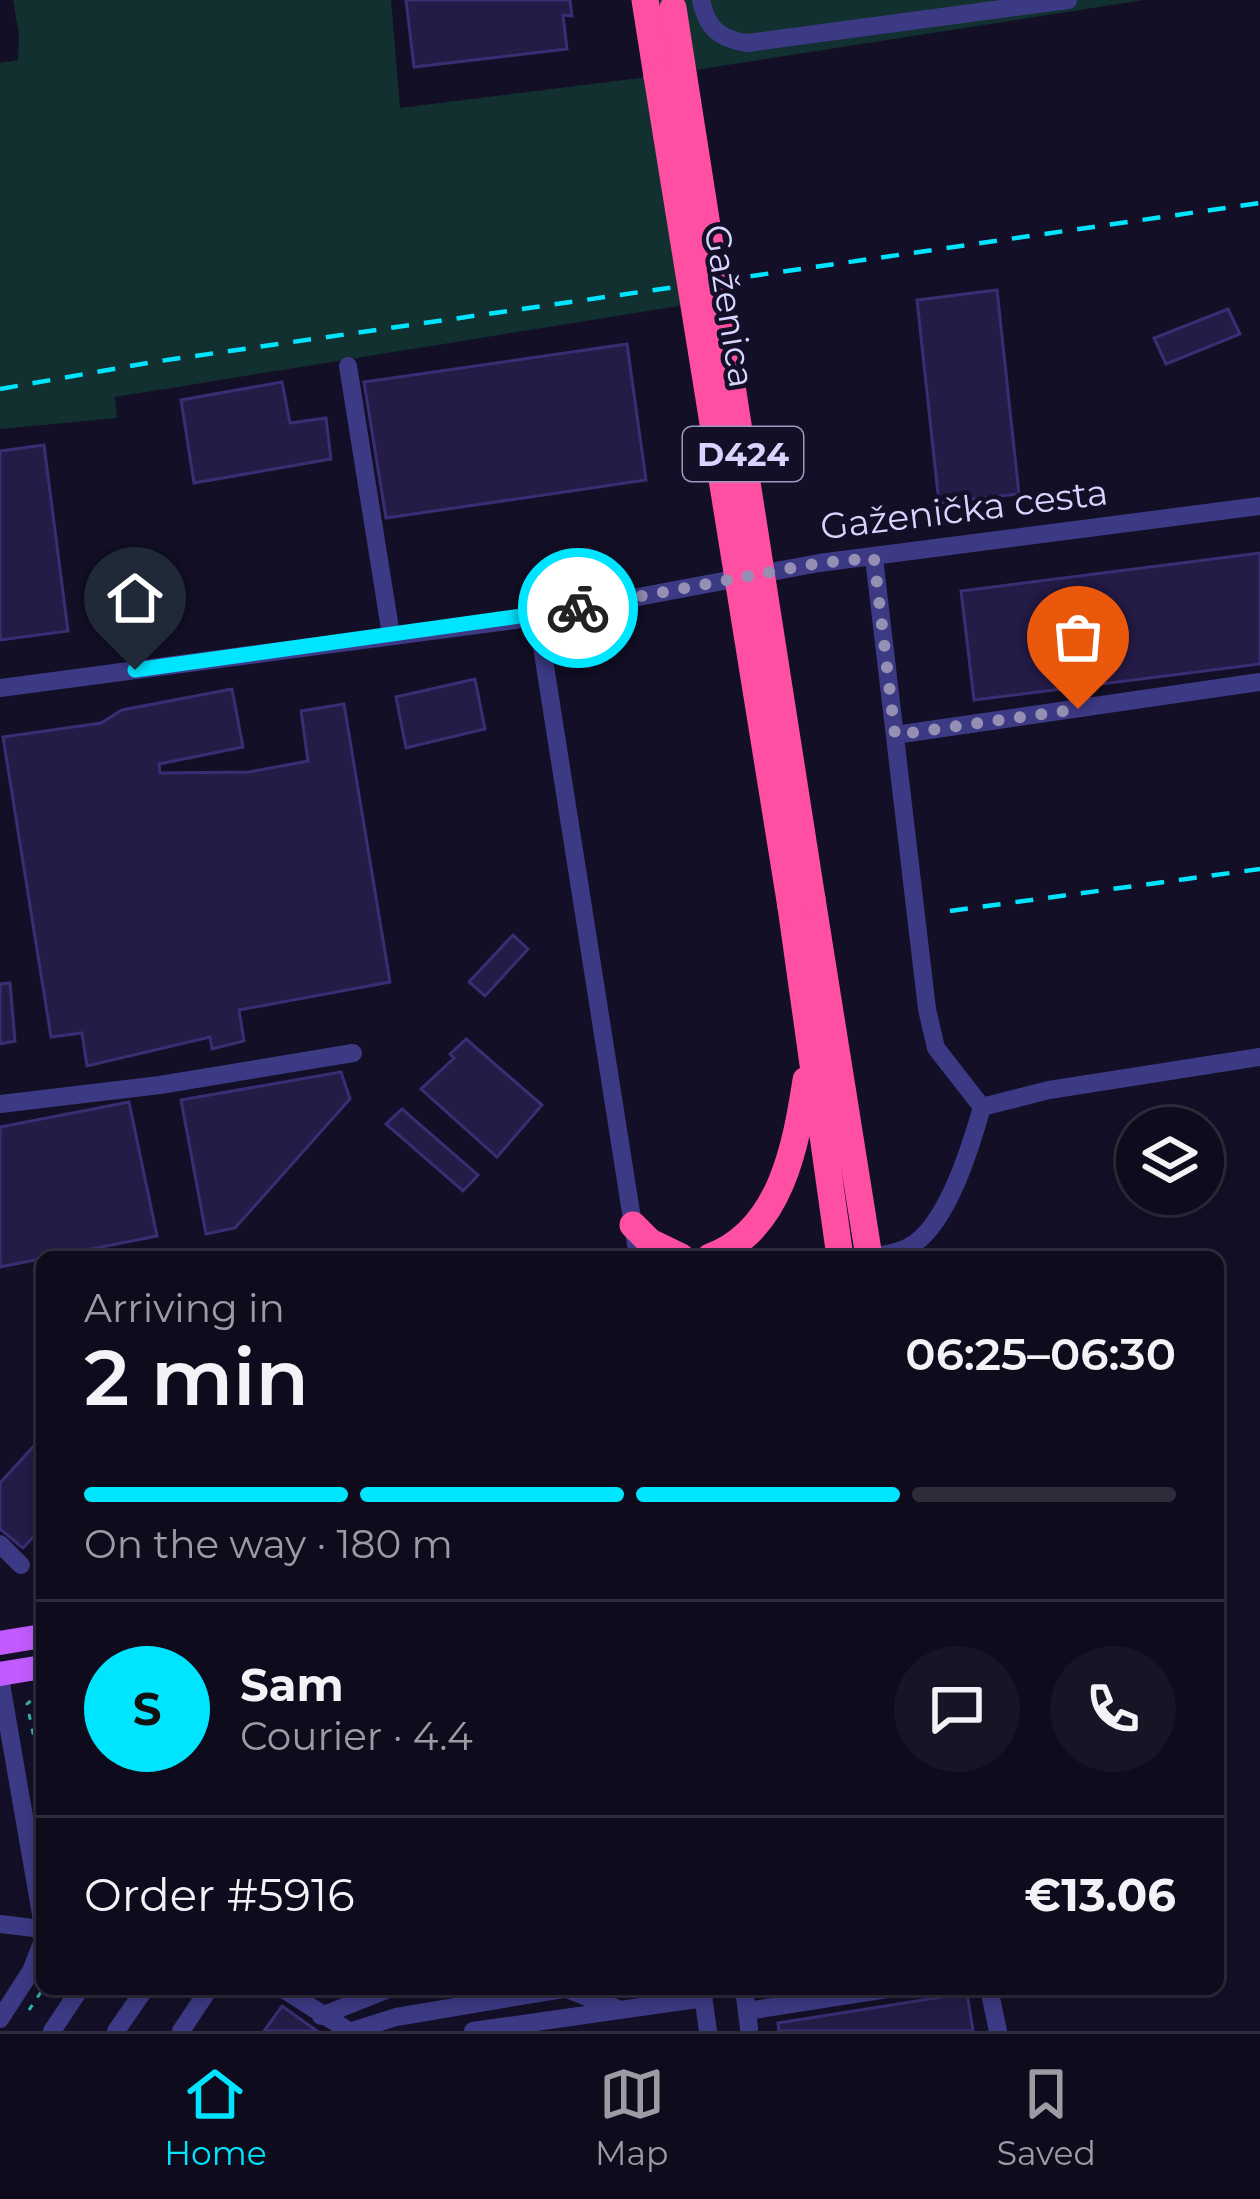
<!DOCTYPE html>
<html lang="en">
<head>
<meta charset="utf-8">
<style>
  :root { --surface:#0e0b1c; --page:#171425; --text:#f1f3f6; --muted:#9b9ba3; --line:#2e2b3b; --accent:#00e5ff }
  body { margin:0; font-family:Montserrat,sans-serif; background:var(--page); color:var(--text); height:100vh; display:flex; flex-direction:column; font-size:45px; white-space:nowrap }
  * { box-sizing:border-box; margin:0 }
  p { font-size:39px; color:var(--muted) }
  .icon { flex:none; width:66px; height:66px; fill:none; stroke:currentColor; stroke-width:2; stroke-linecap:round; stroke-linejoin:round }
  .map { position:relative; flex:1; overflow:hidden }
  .panel { position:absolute; left:36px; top:1251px; width:1188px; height:744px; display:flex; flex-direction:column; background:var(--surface); border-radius:18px; box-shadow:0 6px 18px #0003,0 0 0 3px var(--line) }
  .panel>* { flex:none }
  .tools { position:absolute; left:1116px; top:1107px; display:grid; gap:24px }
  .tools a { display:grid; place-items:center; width:108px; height:108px; border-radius:50%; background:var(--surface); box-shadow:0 6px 18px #0003,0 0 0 3px var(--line); font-size:60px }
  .pin { position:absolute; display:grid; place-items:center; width:102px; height:102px; color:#fff; margin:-123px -51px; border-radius:50% 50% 50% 0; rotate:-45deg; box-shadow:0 0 12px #0007 }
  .pin .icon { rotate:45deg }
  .courier { position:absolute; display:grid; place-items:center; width:120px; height:120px; margin:-60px; border:9px solid #00e5ff; border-radius:50%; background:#fff; color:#222; box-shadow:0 3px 15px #0007 }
  .summary em { font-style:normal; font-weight:600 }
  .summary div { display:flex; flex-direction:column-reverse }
  .summary { display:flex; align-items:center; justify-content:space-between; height:204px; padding:0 48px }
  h1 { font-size:78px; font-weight:600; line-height:90px }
  .bar { display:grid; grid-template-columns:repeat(4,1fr); gap:18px 12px; align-content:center; height:144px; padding:0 48px }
  .bar i { height:15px; border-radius:9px; background:var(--line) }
  .bar .active { background:var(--accent) }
  .bar p { grid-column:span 4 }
  .line { display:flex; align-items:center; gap:30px; padding:0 48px; border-top:3px solid var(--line) }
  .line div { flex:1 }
  .round { display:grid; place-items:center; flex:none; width:126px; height:126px; border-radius:63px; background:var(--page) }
  .menu { display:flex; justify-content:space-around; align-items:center; height:168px; border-top:3px solid var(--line); background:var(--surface); font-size:33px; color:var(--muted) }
  .menu a { display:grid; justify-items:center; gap:6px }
  .menu .active { color:var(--accent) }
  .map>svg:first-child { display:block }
  .green { fill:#12302f }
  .building { fill:#241b47; stroke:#3b2d73; stroke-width:3 }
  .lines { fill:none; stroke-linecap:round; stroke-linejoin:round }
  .path { stroke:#2fb8b0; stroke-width:3; stroke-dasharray:6 9; stroke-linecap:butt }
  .minor { stroke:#3d3a85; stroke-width:18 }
  .major { stroke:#c25bff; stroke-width:24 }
  .highway { stroke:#ff4fa3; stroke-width:27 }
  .rail { stroke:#00e5ff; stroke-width:4.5; stroke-dasharray:18 15; stroke-linecap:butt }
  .highway-bridge { stroke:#ff4fa3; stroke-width:27 }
  .done { stroke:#948fb3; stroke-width:12; stroke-dasharray:0 21.6 }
  .route { stroke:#00e5ff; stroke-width:15 }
  .labels { text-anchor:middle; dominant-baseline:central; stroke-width:9; stroke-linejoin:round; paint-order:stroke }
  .shield { fill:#130f26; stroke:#9e99be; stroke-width:3 }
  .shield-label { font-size:33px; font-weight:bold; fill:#d9d4ff }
  .street-label { font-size:36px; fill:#d9d4ff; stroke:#130f26 }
</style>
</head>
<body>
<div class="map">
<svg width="1260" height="2031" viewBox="0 0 1260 2031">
  <rect width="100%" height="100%" fill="#130f26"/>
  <path class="green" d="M13 0H391L400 108 656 76 645 0H1144L657 76 685 305 115 397 117 418 0 429V63L18 60 19 34Z"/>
  <path class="building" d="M406 0H570L572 16 563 15 567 49 414 67Z
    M997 290 1019 494 939 503 917 300Z
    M1228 309 1240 334 1166 364 1154 338Z
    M627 344 646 480 386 518 364 382Z
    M282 382 290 423 326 418 331 459 194 483 181 400Z
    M44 445 68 631 0 640V451Z
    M1260 553V664L974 700 961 591Z
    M475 679 485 729 406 748 396 697Z
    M232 689 243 747 159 764 160 773 249 772 308 761 301 711 344 704 390 982 239 1010 244 1041 212 1049 210 1037 87 1066 82 1033 51 1037 3 737 101 723 122 710Z
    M513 935 528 949 485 996 469 982Z
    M10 983 15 1041 0 1044V984Z
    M466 1039 542 1105 497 1157 421 1089 454 1058 450 1054Z
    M341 1072 350 1099 235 1228 206 1234 181 1100Z
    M129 1102 157 1236 0 1267V1127Z
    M402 1109 478 1175 463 1191 386 1124Z
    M42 1437V1528L23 1548 0 1529V1483Z
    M967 1993 973 2031H779L778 2023Z
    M282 2006 317 2031H264Z"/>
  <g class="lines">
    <path class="path" d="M42 1691 27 1704 42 1777
      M29 2010 43 1989"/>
    <path class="minor" d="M701 0C707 28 719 39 747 43L1068 0
      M348 366 391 635
      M537 615 638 1257
      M0 688 515 620 819 563 1260 506
      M895 735 1260 682
      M0 1104 160 1085 353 1053
      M982 1107 1049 1090 1260 1057
      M870 1257C886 1254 901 1253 915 1243 949 1219 971 1146 982 1107L936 1048 927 1009 874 558
      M0 1544 21 1565
      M0 1678 42 1920
      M0 1924 42 1929
      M283 1989 349 2031
      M567 1989 618 2009
      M702 1989 708 2031
      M744 1989 749 2028
      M989 1989 998 2031
      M747 2011 887 1989
      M321 2016 389 1989
      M0 2019 31 1971 42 1943
      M52 2031 80 1989
      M116 2031 145 1989
      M181 2031 209 1989
      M352 2031 396 2017 563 1989
      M473 2031 704 1998"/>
    <path class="major" d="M0 1643 42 1636
      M0 1674 42 1667"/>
    <path class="highway" d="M645 0 657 76
      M812 899 869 1257
      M791 907 840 1257
      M633 1225 650 1242 681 1257
      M710 1257C781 1231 796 1145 806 1080"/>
    <path class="rail" d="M0 389 153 362 1260 203
      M950 911 1260 869"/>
    <path class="highway-bridge" d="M673 8 812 899
      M657 76 791 907"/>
  </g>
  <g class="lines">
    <path class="done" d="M578 608 819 563 874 558 895 735 1078 709"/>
    <path class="route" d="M135 670 578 608"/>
  </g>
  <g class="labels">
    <rect class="shield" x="683" y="427" width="120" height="54" rx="9"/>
    <g class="shield-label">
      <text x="743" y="454">D424</text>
    </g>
    <g class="street-label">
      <text transform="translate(730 306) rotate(81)">Gaženica</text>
      <text transform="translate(964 509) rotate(-7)">Gaženička cesta</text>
    </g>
  </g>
</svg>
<div class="tools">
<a><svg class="icon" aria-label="layers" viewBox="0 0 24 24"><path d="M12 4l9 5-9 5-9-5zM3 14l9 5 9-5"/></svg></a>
</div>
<div class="pin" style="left:1078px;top:709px;background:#ea580c"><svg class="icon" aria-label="bag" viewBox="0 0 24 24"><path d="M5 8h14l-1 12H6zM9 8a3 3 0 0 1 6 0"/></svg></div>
<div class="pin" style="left:135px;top:670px;background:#1f2937"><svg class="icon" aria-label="home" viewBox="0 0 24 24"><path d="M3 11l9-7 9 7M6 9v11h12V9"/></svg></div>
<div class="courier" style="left:578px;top:608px"><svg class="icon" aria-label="bike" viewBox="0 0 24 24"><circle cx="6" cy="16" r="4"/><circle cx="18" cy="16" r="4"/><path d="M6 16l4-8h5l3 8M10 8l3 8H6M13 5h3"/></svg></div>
<section class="panel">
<div class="summary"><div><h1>2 min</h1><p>Arriving in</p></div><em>06:25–06:30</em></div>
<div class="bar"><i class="active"></i><i class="active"></i><i class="active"></i><i></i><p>On the way · 180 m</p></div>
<div class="line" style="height:216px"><b class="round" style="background:var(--accent);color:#111">S</b><div><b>Sam</b><p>Courier · 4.4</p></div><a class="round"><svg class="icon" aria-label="chat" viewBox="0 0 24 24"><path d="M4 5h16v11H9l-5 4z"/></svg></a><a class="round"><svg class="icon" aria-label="phone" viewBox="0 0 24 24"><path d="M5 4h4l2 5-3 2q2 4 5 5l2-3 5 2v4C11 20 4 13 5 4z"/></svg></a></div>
<div class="line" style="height:156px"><div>Order #5916</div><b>€13.06</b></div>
</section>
</div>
<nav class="menu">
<a class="active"><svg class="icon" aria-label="home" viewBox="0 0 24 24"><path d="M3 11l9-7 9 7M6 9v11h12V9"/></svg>Home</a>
<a><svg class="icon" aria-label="map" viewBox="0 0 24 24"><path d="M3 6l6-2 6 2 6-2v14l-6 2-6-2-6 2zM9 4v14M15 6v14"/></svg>Map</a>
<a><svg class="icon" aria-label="saved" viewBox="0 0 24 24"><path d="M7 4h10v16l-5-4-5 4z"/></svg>Saved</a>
</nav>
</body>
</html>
